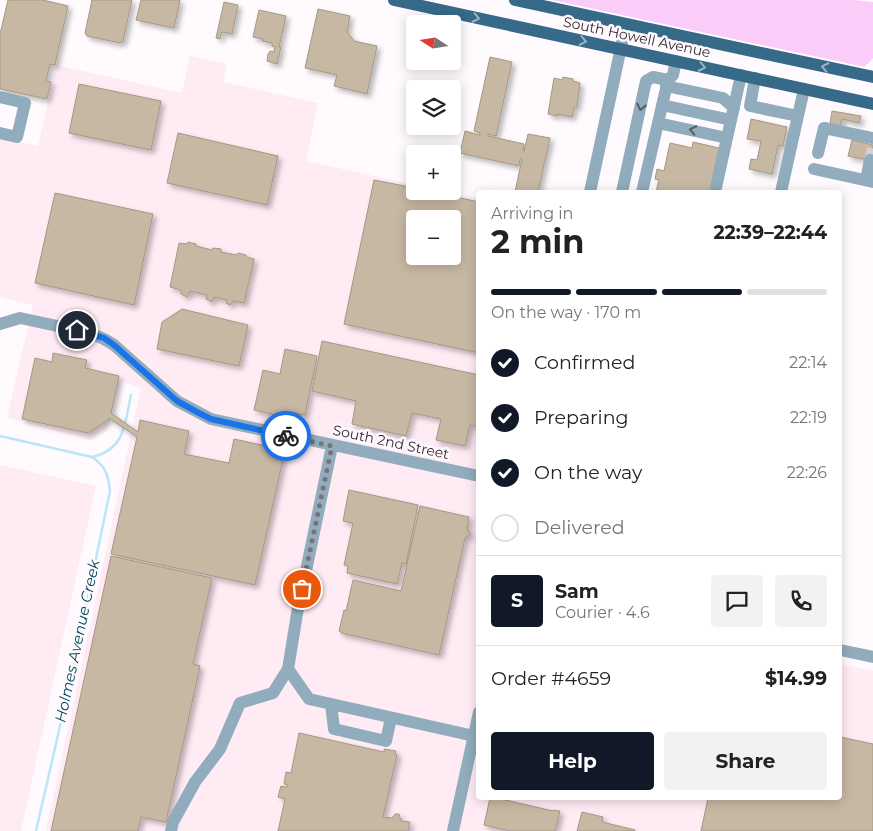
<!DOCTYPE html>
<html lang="en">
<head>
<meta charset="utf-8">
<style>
  :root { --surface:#fff; --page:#f2f2f2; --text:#222; --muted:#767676; --line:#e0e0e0; --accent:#111827 }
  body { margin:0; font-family:Montserrat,sans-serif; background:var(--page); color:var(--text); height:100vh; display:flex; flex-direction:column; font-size:19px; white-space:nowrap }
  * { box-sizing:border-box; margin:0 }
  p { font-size:16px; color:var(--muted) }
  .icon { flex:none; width:28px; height:28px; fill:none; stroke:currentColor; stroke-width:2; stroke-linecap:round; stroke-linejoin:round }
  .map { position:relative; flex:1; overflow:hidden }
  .sheet { position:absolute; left:476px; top:190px; width:366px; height:610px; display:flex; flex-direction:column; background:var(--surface); border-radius:5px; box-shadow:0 2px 12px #0003 }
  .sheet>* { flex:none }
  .needle { width:32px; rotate:282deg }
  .buttons { position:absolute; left:406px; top:15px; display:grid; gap:10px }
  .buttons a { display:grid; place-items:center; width:55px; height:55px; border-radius:5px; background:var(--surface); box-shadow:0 2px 12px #0003; font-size:25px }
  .pin { position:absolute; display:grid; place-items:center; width:42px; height:42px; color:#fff; margin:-21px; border:2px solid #fff; border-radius:50%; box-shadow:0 1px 5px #0007 }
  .courier { position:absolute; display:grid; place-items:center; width:50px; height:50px; margin:-25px; border:4px solid #1a73e8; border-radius:50%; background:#fff; color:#222; box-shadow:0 1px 6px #0007 }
  .headline em { font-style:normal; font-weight:700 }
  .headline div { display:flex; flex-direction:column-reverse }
  .headline { display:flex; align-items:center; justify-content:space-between; height:85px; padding:0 15px }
  h1 { font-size:32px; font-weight:700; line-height:38px }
  .bar { display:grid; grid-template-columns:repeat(4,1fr); gap:8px 5px; align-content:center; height:60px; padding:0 15px }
  .bar i { height:6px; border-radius:4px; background:var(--line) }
  .bar .current { background:var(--accent) }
  .bar p { grid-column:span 4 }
  .line { display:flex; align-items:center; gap:12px; padding:0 15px; border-top:1px solid var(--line) }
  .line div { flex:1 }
  .round { display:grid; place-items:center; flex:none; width:52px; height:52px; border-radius:5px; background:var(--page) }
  ol { padding:0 15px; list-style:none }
  li { display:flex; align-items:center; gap:15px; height:55px }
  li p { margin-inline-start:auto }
  li .icon { padding:5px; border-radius:50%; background:var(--accent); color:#fff; stroke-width:4 }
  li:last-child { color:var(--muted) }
  li i { width:28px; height:28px; border:2px solid var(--line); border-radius:50% }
  .primary-button { display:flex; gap:10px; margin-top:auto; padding:10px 15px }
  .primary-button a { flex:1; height:58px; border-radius:5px; background:var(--accent); color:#fff; font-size:20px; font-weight:700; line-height:58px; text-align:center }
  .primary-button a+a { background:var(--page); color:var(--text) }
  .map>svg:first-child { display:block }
  .industrial { fill:#ffebf4; fill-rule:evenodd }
  .green { fill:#facdf9 }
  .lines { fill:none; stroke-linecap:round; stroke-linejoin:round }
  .stream { stroke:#bae5f8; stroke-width:2.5 }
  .building { fill:#c7b8a3; stroke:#a59783; fill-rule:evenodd; filter:url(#shadow) }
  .minor-tunnel { stroke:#d5d0d5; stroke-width:12; stroke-dasharray:12 6; stroke-linecap:butt }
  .minor { stroke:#91acbd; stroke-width:12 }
  .major { stroke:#366a88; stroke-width:12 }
  .oneway { stroke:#9ab2c3 }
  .oneway2 { stroke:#585e69 }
  .done { stroke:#797379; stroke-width:5; stroke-dasharray:0 9 }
  .route { stroke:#1a73e8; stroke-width:6 }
  .labels { text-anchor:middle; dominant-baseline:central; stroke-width:5; stroke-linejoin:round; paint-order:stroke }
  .street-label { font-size:14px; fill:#322a31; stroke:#fefafe }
  .water-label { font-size:15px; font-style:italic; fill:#03485d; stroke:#fefafe }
</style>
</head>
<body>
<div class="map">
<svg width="873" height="831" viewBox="0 0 873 831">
  <defs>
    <filter id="shadow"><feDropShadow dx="3.5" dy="3.5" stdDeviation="2.5" flood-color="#0004"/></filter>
  </defs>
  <rect width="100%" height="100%" fill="#fefafe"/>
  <path class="industrial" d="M190 56 227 64 223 82 318 103 306 161 415 185V191H445L479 199V798H840V664L873 671V831H46L141 388 121 381 107 431 91 440 7 418 33 305 0 297V137L38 146 56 65 182 93ZM415 219H452V256H415Z
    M0 465 96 486 21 831H0Z"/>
  <path class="green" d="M552 0H854L873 2V58L868 64H866L865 67Z"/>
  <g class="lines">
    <path class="stream" d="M0 436 92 457C106 467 108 474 110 491L71 678 36 831
      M92 457C125 450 125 423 131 395"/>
  </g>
  <path class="building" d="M8 0H43L68 6 55 65 50 64 46 81 51 82 47 99 0 89V34Z
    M92 0H132L123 41 120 43 87 36 85 33Z
    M141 0H180L174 28 136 20Z
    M224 2 238 5 232 34 222 32 220 39 216 38Z
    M318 9 350 16 347 32 354 41 377 46 367 94 334 86 337 75 305 68Z
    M259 10 286 16 279 47H281L277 64 267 61 268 54 270 51 274 52 275 47 272 46V43L262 41 263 39 253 37Z
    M490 57 512 62 496 136 488 134V136L524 144 523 151H524L528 134 550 138 538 192H515L522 159H520L519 166 460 153 465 131 480 135V133L474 131Z
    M563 77 573 79V81L580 83 577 107H574L572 117 557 114V116L548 114 554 78 562 80Z
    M79 84 161 101 151 150 69 133Z
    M832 111 861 116 859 123 842 119 840 126 830 124Z
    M751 119 787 127 783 146 778 145 772 174 749 169 751 159 757 160 761 141 747 139Z
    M178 133 278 156 267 205 167 183Z
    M852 140 873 145V161L848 156Z
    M693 142 719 148 710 192H656L659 180 655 179 657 169 664 171 670 143 692 148Z
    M374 180 415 188V191H428L479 202V353L344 324ZM415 219H452V256H415Z
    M55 193 153 214 134 305 35 283Z
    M188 242 196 244V246L212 250 213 248 221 249V252L237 255 238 253 246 255V257L254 259 244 303 233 301 230 305 226 303 227 300 214 297 212 302 206 299 207 295 190 291 187 297 181 294V290L170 287 179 243 187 244Z
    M182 309 248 325 239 366 157 349 162 322Z
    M322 341 479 375V427L470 425 465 446 436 440 441 419 412 413 406 436 352 424 356 401 312 391Z
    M285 349 317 356 305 415 294 413 293 419 254 410 263 370 280 374Z
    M53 353 87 360 85 368 119 376 111 413 138 432 140 420 189 431 184 454 229 463 234 439 285 450 255 585 111 554 137 437 109 418 108 420 88 433 22 419 35 358 52 362Z
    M349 490 418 505 406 564 402 563 397 584 347 573 348 566 344 565 353 523 343 521Z
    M420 506 469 517 467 529 471 534 465 538 439 655 341 633V632L339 631 344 610 346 611 353 580 401 591Z
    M111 556 212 578 193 664 200 666 166 822 141 817 138 831H51Z
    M299 733 384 752V749L396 751 395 754 397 755 383 817 392 818 395 814H399L401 821 410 822 408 831H278L285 799 278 797 281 786 287 787 288 785 284 784 286 772 291 773Z
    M840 737 873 744V831H701L708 798H840Z
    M490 798H497L553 811V810L560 811 555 831H510L484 825Z
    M582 812 603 817 602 822 635 830V831H577Z"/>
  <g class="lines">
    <path class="minor-tunnel" d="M870 160 873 148"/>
    <path class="minor" d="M755 78 750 106 798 116
      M666 86 723 98 734 108
      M0 97 25 103 17 137 0 133
      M662 105 731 120
      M658 123 727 138
      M818 153 824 128 873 138
      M814 169 873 182
      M866 180 870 160
      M590 192 626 24
      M622 192 646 81 653 77 668 80
      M642 192 668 80 673 75 676 61
      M715 192 741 75
      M781 192 804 89
      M0 324 20 318 90 333 104 339 114 345 177 401 211 419 479 476
      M840 650 873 657
      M288 669 309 699 474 736
      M331 704 334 729 386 741 391 718
      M171 831 173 822 195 782 220 749 240 703 273 693 288 669 297 614 332 446
      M453 831 479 712"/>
    <path class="major" d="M394 0 873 104
      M515 0 873 77"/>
  </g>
  <defs><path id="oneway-chevron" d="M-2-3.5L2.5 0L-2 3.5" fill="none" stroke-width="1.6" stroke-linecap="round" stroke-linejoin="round" transform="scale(1.25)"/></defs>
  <g class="oneway">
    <use href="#oneway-chevron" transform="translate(476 18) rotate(12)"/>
    <use href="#oneway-chevron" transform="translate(583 41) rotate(12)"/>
    <use href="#oneway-chevron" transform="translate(702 67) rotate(12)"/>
    <use href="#oneway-chevron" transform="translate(825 67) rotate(-168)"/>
  </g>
  <g class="oneway2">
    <use href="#oneway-chevron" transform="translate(641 107) rotate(102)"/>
    <use href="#oneway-chevron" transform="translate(693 130) rotate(-168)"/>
  </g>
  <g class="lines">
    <path class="done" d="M286 436 332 446 302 589"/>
    <path class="route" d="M77 330 104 338 114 345 177 401 197 412 211 419 286 436"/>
  </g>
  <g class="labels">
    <g class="street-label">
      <text transform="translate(637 37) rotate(12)">South Howell Avenue</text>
      <text transform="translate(391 442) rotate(12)">South 2nd Street</text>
    </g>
    <g class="water-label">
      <text transform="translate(77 641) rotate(-78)">Holmes Avenue Creek</text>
    </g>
  </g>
</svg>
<div class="buttons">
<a><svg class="needle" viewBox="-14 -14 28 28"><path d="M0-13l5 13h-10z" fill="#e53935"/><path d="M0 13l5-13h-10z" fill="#767676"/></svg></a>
<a><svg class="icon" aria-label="layers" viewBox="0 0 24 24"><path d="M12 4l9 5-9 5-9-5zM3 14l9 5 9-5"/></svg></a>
<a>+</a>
<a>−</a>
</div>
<div class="pin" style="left:302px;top:589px;background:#ea580c"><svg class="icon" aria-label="bag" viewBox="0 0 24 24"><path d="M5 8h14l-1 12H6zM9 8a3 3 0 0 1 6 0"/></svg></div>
<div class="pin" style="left:77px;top:330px;background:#1f2937"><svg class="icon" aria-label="home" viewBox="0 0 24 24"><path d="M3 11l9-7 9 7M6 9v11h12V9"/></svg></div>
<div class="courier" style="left:286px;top:436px"><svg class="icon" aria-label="bike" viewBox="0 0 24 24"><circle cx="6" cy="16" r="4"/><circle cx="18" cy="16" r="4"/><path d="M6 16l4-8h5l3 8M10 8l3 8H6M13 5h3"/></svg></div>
<section class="sheet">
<div class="headline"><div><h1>2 min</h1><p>Arriving in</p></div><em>22:39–22:44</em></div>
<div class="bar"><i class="current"></i><i class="current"></i><i class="current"></i><i></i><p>On the way · 170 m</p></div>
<ol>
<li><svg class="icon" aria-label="check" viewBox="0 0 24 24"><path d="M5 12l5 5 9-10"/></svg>Confirmed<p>22:14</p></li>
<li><svg class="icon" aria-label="check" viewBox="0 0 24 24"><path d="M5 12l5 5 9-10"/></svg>Preparing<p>22:19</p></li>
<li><svg class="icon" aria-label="check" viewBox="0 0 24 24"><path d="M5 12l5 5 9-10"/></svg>On the way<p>22:26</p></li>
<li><i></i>Delivered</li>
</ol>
<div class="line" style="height:90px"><b class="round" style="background:var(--accent);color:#fff">S</b><div><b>Sam</b><p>Courier · 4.6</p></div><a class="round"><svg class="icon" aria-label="chat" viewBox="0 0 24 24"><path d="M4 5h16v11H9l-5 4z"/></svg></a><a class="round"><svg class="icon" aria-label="phone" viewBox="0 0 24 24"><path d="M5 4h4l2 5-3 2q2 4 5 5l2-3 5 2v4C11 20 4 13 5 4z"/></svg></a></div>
<div class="line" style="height:65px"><div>Order #4659</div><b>$14.99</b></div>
<div class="primary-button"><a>Help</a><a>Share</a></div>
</section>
</div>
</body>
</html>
